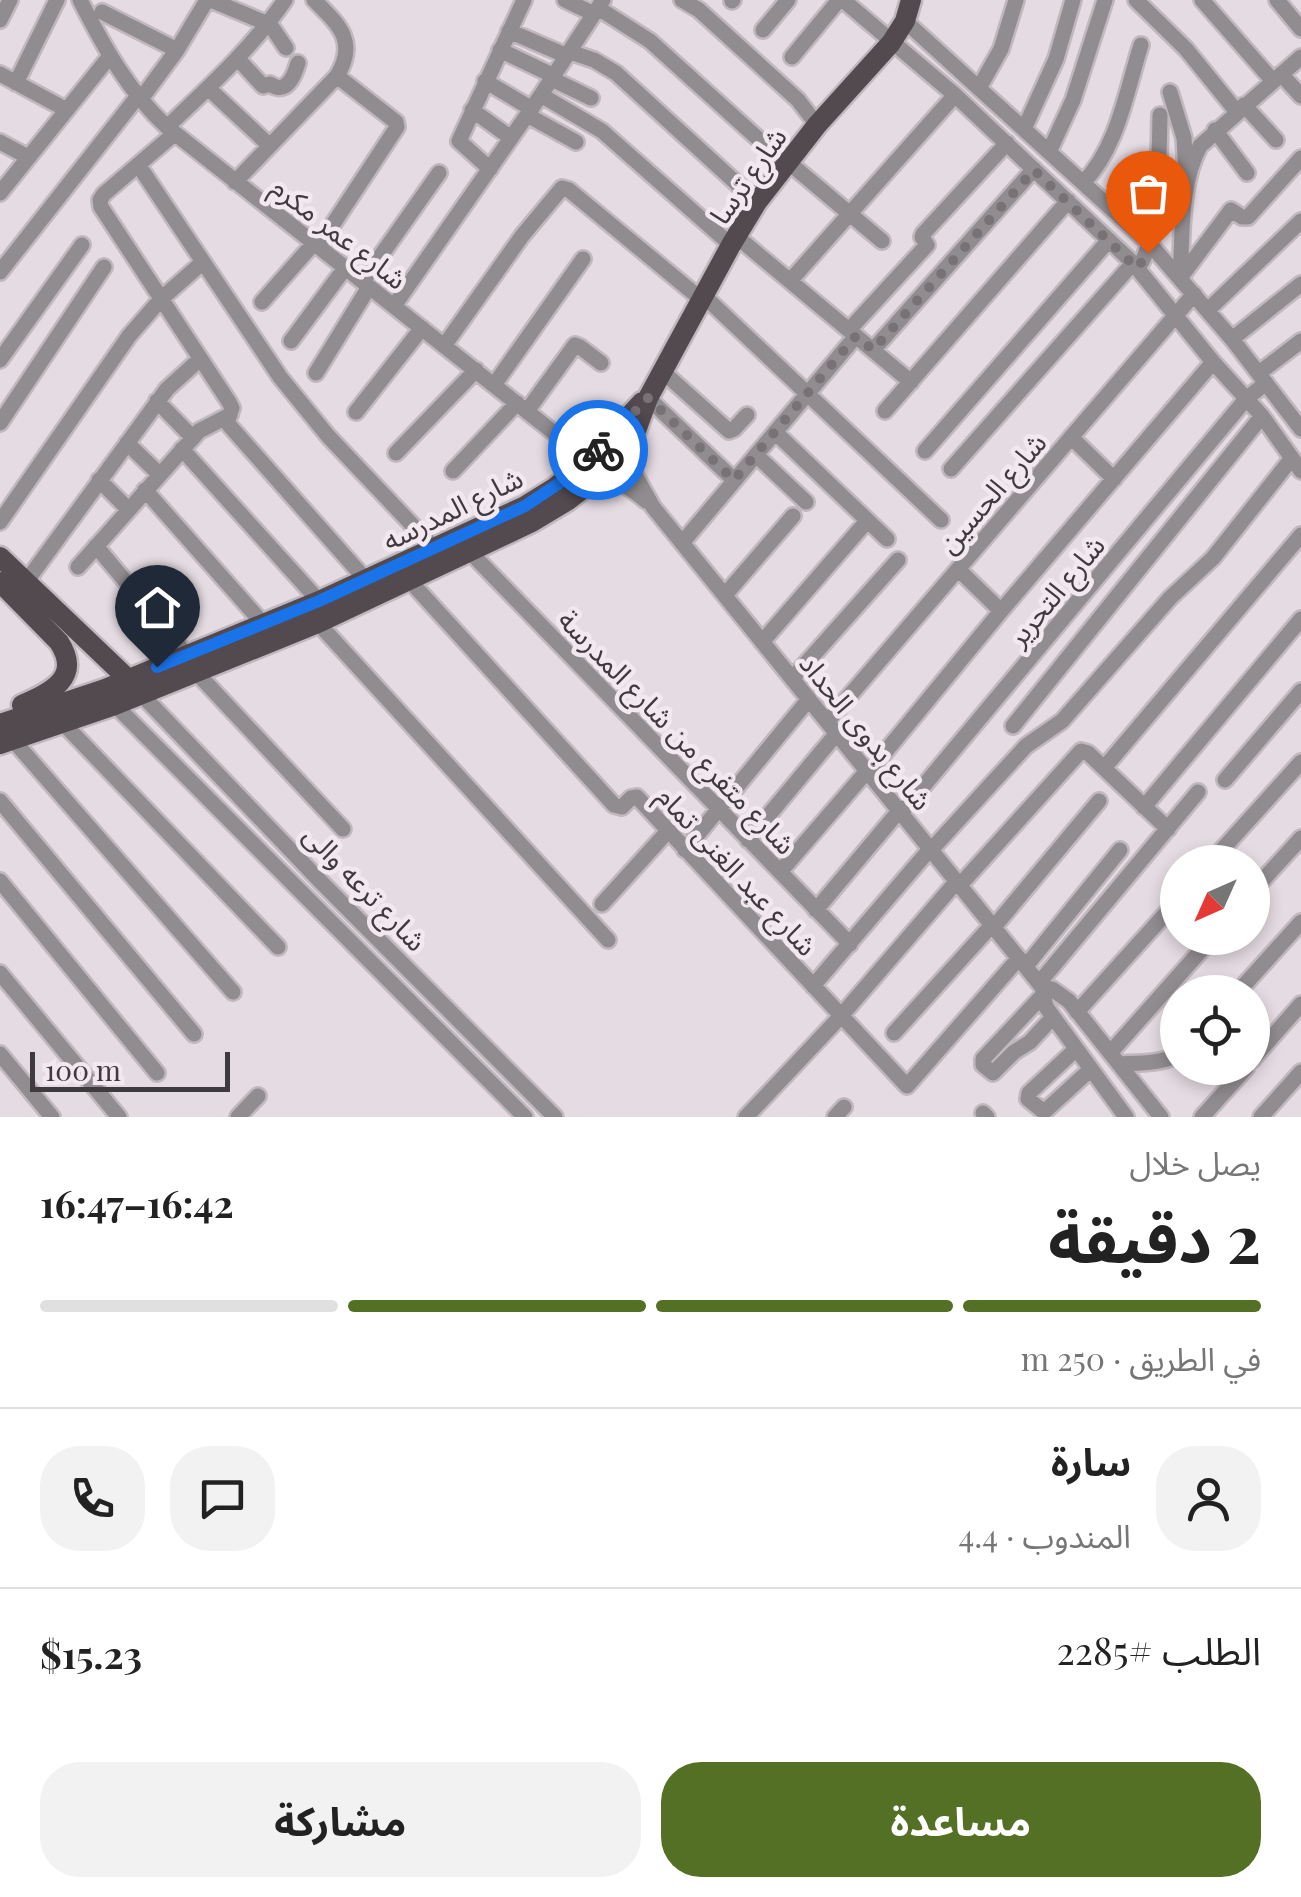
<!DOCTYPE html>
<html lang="ar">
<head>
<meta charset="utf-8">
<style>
  :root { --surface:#fff; --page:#f2f2f2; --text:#222; --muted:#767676; --line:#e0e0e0; --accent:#537024 }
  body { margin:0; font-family:"Playfair Display","Noto Sans Arabic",serif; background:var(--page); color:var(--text); direction:rtl; height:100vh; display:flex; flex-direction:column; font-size:38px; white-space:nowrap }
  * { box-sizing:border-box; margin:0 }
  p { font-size:32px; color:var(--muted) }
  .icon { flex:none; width:55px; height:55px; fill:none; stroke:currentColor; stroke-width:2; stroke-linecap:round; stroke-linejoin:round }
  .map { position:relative; height:1117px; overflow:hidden; direction:ltr }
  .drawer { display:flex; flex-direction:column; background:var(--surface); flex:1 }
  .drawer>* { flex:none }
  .needle { width:65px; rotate:225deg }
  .tools { position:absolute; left:1160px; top:845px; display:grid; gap:20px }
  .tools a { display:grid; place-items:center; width:110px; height:110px; border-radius:50%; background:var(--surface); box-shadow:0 5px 15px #0003; font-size:50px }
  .scale { position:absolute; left:30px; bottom:25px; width:200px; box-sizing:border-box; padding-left:10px; border:5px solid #3e3a3d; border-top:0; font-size:28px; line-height:35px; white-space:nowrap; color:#3e3a3d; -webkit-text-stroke:8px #f2e8ef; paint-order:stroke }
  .pin { position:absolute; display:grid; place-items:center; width:85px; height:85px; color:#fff; margin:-102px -42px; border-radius:50% 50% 50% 0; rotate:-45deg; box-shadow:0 0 10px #0007 }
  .pin .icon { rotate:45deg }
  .courier { position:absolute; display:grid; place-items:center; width:100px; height:100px; margin:-50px; border:8px solid #1a73e8; border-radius:50%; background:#fff; color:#222; box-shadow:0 2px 12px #0007 }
  .headline em { font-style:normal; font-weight:700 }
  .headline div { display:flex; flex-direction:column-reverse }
  .headline { display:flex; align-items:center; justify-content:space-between; height:170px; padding:0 40px }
  h1 { font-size:65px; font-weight:700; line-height:75px }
  .bar { display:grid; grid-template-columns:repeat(4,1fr); gap:15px 10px; align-content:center; height:120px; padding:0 40px }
  .bar i { height:12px; border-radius:8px; background:var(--line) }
  .bar .current { background:var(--accent) }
  .bar p { grid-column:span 4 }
  .line { display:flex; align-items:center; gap:25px; padding:0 40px; border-top:2px solid var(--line) }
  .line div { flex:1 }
  .round { display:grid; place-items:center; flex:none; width:105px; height:105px; border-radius:40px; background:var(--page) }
  .action { display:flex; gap:20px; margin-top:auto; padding:20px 40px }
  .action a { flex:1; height:115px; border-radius:40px; background:var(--accent); color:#fff; font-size:40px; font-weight:700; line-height:115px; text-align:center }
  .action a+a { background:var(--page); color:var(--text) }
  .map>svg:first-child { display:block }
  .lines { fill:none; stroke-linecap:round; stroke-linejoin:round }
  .minor-casing { stroke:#c0b8be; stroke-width:20 }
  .major-casing { stroke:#c0b8be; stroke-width:25 }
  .minor { stroke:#918c8f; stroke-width:15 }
  .major { stroke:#524a4f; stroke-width:20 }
  .done { stroke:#787277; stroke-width:10; stroke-dasharray:0 18 }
  .route { stroke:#1a73e8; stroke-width:12 }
  .labels { text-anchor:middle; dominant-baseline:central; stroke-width:9; stroke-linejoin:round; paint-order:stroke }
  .street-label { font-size:28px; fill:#3e3a3d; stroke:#f2e8ef }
</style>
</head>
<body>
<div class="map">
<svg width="1301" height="1117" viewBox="0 0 1301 1117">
  <rect width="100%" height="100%" fill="#e5dbe2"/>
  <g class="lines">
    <defs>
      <path id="minor" d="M80 0C104 47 128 91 167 127L596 466
        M211 0 268 24
        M565 0 594 14
        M682 0 699 10 798 100 817 125
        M843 0 955 95 1133 263 1213 362 1262 416 1301 471
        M1136 0 1186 49 1237 112
        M1202 0 1273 81
        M1277 0 1301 29
        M732 1 733 0
        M598 8 650 41 785 163
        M102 12 177 50
        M0 20 10 0
        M905 21 1149 243 1232 339 1301 429
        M269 23 286 48
        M763 30 788 0
        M509 31 567 56
        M500 50 554 76
        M570 52 594 60 616 73 757 202
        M792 57 839 0
        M238 59 263 86 270 84C286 95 294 77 298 63
        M0 74 65 109
        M1281 74 1301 96
        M552 79 591 98
        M485 81 532 109
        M16 83 57 0
        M208 88 269 145
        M979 88 1001 49 1016 0
        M1170 92 1184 138 1186 172
        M541 95 602 131 731 245
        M141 99 177 50 207 0
        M1244 105 1276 140
        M472 110 511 138
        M527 115 576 142
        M167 127C209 87 252 48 285 0
        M1024 129 1056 59 1073 0
        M1215 130 1247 173
        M174 134 104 194 100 200 101 207 229 402 232 408 228 420 229 425 366 580
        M0 142 28 157
        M1049 152 1073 100 1105 0
        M787 161 882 241
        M139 166 280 377 328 436 435 549
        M490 169 459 141 524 0
        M235 182 337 76C358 41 339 25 314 0
        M1083 183C1118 147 1126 92 1141 45
        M0 193 110 56
        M736 236 911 382
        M318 247 397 127 396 122 337 76
        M1137 269C1160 242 1159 151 1160 115
        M0 272 138 96
        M1180 278C1183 234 1179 186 1200 146L1301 57
        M1180 278 1231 210 1242 217H1248L1301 158
        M363 281 439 173
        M790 281 955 95
        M704 296 941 520
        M262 302 314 243
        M394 306 541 95 603 0
        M1208 310 1301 221
        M849 330 927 245 922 237 923 234 1007 143
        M1232 339 1301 284
        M291 341 345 268
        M444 346 522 236 562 188 569 190 702 300
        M873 350 1034 169
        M0 360 82 245
        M662 371 729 431 734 429 747 415
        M316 373 369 287
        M1259 373 1301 341
        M494 385 583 259
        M648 398 734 480
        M157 401 193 438
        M527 411 575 345 580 347 601 363
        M885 411 1068 201
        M356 412 422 328
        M0 423 104 267
        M775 432 887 539
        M1071 437 1114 479
        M127 443 159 474
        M627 443 634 473 653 507 1042 987 1046 1007 1126 1117
        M182 449 319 601
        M925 451 1109 240
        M396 453 476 370
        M756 455 806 502
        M951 469 1133 263
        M453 471 517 403
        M598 477C618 480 631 488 646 501
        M99 480 128 509
        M145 490 267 628
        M0 522 129 336 161 299 203 262
        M682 543 856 336
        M96 546 186 654
        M470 552 850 944
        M78 567 199 431 230 415
        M958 569 1001 611
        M410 581 614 805 622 807 631 798 637 797 907 1086 1019 958
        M26 582 167 389 200 359
        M725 595 793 516
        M318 623 608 940
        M762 642 867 521
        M195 671 343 829
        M792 679 898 560
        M141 694 321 882 555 1117
        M115 705 525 1117
        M827 722 1194 294
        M63 723 278 947
        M1013 726 1262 416
        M13 740 233 992
        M1104 768 1301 535
        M868 773 1001 611 1213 362
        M1225 780 1301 691
        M0 801 194 1034
        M1144 807 1301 619
        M901 813 1246 399 1266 383
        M748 840 837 733
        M685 850 809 699
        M931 850 1026 746 1062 721 1170 598 1213 558 1292 458
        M1211 862 1301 762
        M780 872 867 771
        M0 881 157 1073
        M960 885 1081 751 1088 753 1168 829
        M1252 892 1301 838
        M602 904 668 831
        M816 910 899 811
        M994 927 1099 801
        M1026 966 1120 850
        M0 973 119 1117
        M1039 983 1198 792
        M813 986 930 849
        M1042 987 1052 989 1069 1001 1161 1117
        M1238 992 1301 922
        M1043 995 983 1059V1065L993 1073 1014 1052 1030 1042 1053 1017
        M1077 1012 1178 900
        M894 1033 992 925
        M1076 1049 1029 1093 1028 1099 1044 1112 1091 1069
        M1110 1053 1212 938
        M0 1054 52 1117
        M1252 1060 1301 1004
        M1119 1064C1139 1063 1159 1064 1178 1055
        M983 1113 987 1117
        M238 1117 258 1096
        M746 1117 841 1016 957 881
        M835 1117 844 1107
        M1202 1117 1246 1068
        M1261 1117 1301 1072"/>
      <path id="major" d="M0 557 128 679
        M0 582 59 642C82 678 51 692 22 705
        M0 724 105 689 319 601 525 506 554 488 588 461 642 402
        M0 744 115 705 318 623 532 522 567 501 598 477 616 458 637 428 648 398 731 245 757 202 817 125 891 43 905 21 911 0"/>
    </defs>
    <use href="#minor" class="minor-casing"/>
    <use href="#major" class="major-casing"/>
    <use href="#minor" class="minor"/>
    <use href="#major" class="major"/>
  </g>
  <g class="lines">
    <path class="done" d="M598 450 648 398 734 480 856 336 873 350 1034 170 1137 268 1148 253"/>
    <path class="route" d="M157 667 319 601 525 506 570 476 598 450"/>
  </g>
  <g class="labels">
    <g class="street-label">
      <text transform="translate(747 175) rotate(-55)">شارع ترسا</text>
      <text transform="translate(340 232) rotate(38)">شارع عمر مكرم</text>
      <text transform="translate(991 492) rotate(-49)">شارع الحسين</text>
      <text transform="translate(452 508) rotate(-26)">شارع المدرسه</text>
      <text transform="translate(1055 590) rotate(-50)">شارع التحرير</text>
      <text transform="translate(678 731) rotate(46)">شارع متفرع من شارع المدرسة</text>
      <text transform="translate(867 731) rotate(51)">شارع بدوى الحداد</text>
      <text transform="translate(738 870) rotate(47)">شارع عبد الغنى تمام</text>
      <text transform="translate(366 887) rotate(46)">شارع ترعه والى</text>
    </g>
  </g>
</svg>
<div class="tools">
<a><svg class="needle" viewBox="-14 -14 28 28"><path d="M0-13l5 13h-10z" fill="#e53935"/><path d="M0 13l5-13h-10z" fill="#767676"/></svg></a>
<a><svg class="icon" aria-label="locate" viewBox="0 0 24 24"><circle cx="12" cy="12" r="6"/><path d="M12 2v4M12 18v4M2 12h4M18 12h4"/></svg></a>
</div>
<div class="scale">100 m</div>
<div class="pin" style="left:1148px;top:253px;background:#ea580c"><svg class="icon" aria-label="bag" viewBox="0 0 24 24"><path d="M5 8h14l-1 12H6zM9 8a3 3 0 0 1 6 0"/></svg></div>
<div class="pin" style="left:157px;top:667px;background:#1f2937"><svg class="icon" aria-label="home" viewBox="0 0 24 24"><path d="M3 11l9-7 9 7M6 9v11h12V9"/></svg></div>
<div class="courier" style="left:598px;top:450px"><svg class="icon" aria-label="bike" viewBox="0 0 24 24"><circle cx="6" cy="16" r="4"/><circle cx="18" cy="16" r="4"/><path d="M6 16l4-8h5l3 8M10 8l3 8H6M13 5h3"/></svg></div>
</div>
<section class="drawer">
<div class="headline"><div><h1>2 دقيقة</h1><p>يصل خلال</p></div><em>16:42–16:47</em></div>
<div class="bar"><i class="current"></i><i class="current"></i><i class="current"></i><i></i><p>في الطريق · 250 m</p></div>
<div class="line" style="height:180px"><a class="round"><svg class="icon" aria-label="person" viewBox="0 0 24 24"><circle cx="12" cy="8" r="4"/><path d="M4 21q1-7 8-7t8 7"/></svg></a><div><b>سارة</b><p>المندوب · 4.4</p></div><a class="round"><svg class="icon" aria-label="chat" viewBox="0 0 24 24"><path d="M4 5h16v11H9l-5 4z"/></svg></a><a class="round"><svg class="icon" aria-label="phone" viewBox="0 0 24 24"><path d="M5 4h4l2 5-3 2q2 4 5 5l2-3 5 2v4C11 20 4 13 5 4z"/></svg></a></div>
<div class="line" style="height:130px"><div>الطلب #2285</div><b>$15.23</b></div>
<div class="action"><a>مساعدة</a><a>مشاركة</a></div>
</section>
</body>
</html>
